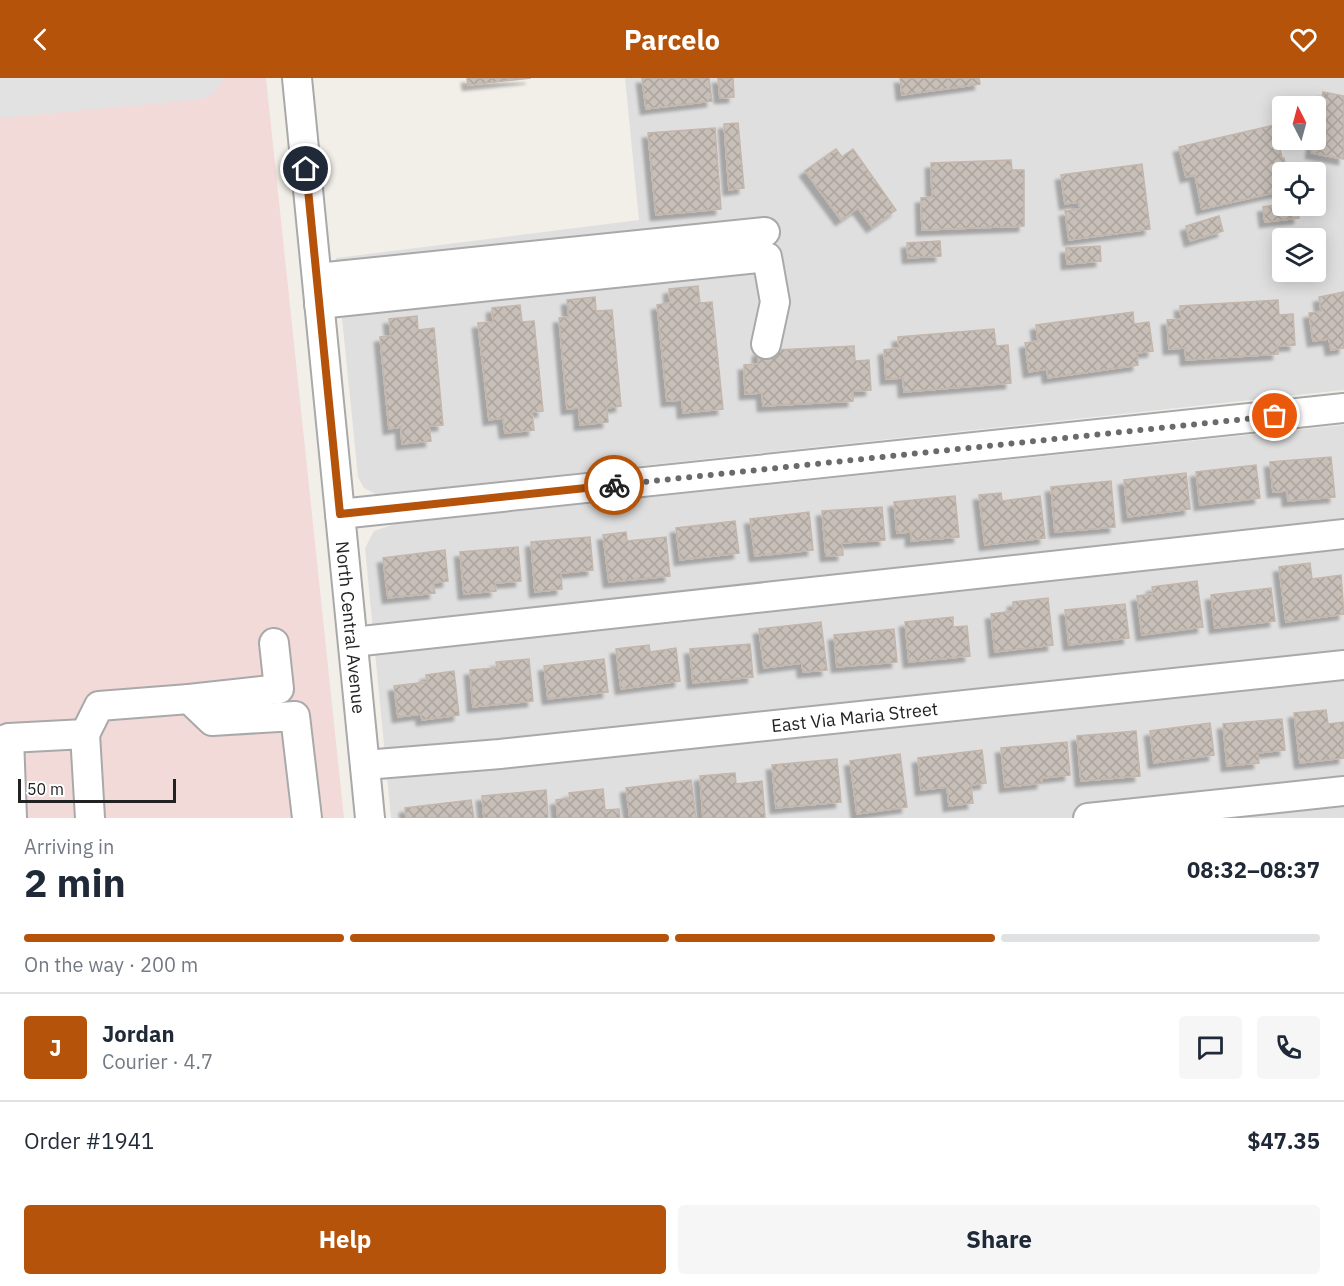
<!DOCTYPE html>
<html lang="en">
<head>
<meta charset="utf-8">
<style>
  :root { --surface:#fff; --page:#f6f6f7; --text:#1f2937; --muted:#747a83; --line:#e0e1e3; --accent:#b45309 }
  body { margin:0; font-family:"IBM Plex Sans",sans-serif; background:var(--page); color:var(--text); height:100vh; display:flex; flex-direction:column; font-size:22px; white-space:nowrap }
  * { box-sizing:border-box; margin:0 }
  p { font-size:20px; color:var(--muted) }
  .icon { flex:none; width:33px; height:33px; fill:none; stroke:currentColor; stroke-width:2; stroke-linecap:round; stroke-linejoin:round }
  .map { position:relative; height:740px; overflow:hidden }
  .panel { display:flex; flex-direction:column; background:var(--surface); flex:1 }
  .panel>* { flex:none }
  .needle { width:39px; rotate:354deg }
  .controls { position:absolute; left:1272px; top:18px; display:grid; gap:12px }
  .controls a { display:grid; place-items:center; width:54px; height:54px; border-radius:6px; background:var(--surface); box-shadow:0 3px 15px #0003; font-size:30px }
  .scale { position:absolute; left:18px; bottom:15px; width:158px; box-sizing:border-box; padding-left:6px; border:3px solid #222; border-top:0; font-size:16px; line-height:21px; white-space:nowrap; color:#222; -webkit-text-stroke:4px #fff; paint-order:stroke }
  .pin { position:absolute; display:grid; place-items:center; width:51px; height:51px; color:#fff; margin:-26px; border:3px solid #fff; border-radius:50%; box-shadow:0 2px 6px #0007 }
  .courier { position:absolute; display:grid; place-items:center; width:60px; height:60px; margin:-30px; border:4px solid #b45309; border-radius:50%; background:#fff; color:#222; box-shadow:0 2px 8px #0007 }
  .head em { font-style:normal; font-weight:800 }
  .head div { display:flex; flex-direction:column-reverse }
  .head { display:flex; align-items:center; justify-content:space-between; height:102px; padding:0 24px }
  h1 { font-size:39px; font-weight:800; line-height:45px }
  .bar { display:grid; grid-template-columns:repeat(4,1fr); gap:9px 6px; align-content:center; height:72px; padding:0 24px }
  .bar i { height:8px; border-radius:4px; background:var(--line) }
  .bar .selected { background:var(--accent) }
  .bar p { grid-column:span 4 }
  .line { display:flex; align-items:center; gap:15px; padding:0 24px; border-top:2px solid var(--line) }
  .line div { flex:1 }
  .round { display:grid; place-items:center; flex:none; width:63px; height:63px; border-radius:6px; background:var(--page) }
  .button { display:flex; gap:12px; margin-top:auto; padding:12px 24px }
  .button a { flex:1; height:69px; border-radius:6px; background:var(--accent); color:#fff; font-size:24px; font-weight:800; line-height:69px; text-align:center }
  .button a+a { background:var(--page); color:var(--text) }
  header { display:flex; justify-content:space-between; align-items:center; height:78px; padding:0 24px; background:var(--accent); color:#fff; font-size:27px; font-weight:800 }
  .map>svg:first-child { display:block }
  .residential { fill:#e0dfdf; fill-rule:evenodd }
  .commercial { fill:#f2dad9 }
  .parking { fill:#e2e2e2 }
  .building { fill:url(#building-cross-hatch); stroke:#c4b6ab; stroke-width:1.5; filter:url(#shadow) }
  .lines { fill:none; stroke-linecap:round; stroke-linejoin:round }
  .minor-casing { stroke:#a9a9a9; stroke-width:32 }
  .minor { stroke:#fff; stroke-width:28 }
  .done { stroke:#6b6a68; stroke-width:6; stroke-dasharray:0 10.8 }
  .route { stroke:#b45309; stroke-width:8 }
  .labels { text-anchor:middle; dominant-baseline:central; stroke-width:6; stroke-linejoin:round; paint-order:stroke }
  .street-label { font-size:18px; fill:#222; stroke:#fff }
</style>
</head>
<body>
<header><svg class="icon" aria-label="back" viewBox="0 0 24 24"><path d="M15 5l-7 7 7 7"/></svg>Parcelo<svg class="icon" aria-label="heart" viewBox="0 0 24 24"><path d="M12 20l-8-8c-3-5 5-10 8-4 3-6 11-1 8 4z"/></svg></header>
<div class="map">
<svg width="1344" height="740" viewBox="0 0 1344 740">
  <defs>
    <pattern id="building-cross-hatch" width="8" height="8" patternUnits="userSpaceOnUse" patternTransform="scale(1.5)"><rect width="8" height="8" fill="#c7bfb8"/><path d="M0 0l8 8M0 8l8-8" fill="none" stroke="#aba49e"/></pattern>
    <filter id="shadow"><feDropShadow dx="-5.5" dy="5.5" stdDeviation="1.5" flood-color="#0004"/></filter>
  </defs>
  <rect width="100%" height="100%" fill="#f2efe9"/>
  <path class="residential" d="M625 0H1344V312L390 415 376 416 364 410 358 399 336 180 639 142ZM1282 28H1316V62H1282ZM1282 94H1316V128H1282ZM1282 160H1316V194H1282Z
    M1344 347V740H391L365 470 374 453 395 446Z"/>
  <path class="commercial" d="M0 0H266L344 740H0Z"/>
  <path class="parking" d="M0 0H225L214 15 202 21 0 40Z"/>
  <path class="building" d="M467 0H531L468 7Z
    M642 0H709L712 23 646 31Z
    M718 0H733L734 19 720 20Z
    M900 0H979L980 6 902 17Z
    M1323 14 1344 18V81L1311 75 1313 62H1316V51Z
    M738 45 744 110 729 112 724 46Z
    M1275 47 1282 80H1284L1287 94H1282V113L1202 131 1195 97 1186 99 1179 69Z
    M715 50 721 131 656 137 648 55Z
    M836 71 842 79 853 71 896 132 872 149 858 130 841 142 805 93Z
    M1011 82 1012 92H1024V148L922 152 921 120 932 119 931 85Z
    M1142 86 1150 151 1069 162 1065 133 1080 131 1079 124 1065 126 1061 97Z
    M1282 126 1298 128 1299 140 1265 144 1263 129Z
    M1219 138 1223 153 1190 163 1186 148Z
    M940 163 941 178 908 180 907 165Z
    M1100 168 1101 183 1067 186 1066 170Z
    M698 208 700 225 712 224 723 331 683 335 682 322 667 323 657 227 670 225 669 211Z
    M1344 214V270L1331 272 1329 261 1313 263 1309 235 1321 233 1319 219Z
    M595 219 596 233 612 232 621 328 607 330 608 344 580 347 579 330 567 331 559 240 569 239 567 222Z
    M1278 222 1279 237 1293 236 1295 267 1277 268 1278 276 1186 282 1185 270 1169 271 1167 242 1181 241 1180 228Z
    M520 227 522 244 534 243 543 333 532 334 534 352 505 355 503 340 489 342 478 245 493 244 492 230Z
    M1133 234 1134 246 1149 244 1153 273 1137 275 1138 287 1048 300 1047 291 1029 294 1025 265 1038 263 1036 247Z
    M417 238 418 252 434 250 443 347 429 348 431 363 402 366 401 349 389 351 380 259 391 258 389 241Z
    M994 251 996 268 1008 267 1011 305 904 314 903 300 886 301 884 272 899 270 898 259Z
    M854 268 855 283 869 282 871 312 853 313V323L763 328 762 315 745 316 744 287 758 286V273Z
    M1331 379 1335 419 1288 423 1287 413 1273 414 1270 384Z
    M1256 387 1260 420 1200 427 1196 394Z
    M1186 395 1190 431 1128 439 1124 402Z
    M1111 403 1115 449 1055 454 1051 409Z
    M1001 415 1002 423 1040 418 1045 460 985 467 979 417Z
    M955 418 959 459 911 463V454L897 455 894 424Z
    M882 429 885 462 842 465 843 477 826 478 822 433Z
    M809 434 813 472 755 478 750 441Z
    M735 443 739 475 680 482 676 450Z
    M626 454 627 463 666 459 670 498 609 504 603 457Z
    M590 459 593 492 561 495 562 511 535 514 531 464Z
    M518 469 521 503 495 505 496 513 464 516 460 474Z
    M445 472 448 503 433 505 435 515 388 520 383 480Z
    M1310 485 1312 501 1341 497 1344 536 1286 544 1279 489Z
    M1197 503 1203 549 1142 557 1137 518 1153 516 1152 509Z
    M1271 510 1275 543 1215 550 1211 517Z
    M1048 520 1053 567 995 574 991 536 1013 533V524Z
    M1125 526 1129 560 1069 567 1065 532Z
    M953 539V549L967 548 970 578 909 584 905 544Z
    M821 544 827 592 803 594 802 585 764 590 759 551Z
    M894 551 897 584 837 589 834 557Z
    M750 566 753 599 693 605 690 571Z
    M649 567 650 574 676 570 680 603 621 611 616 571Z
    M529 581 533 623 473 629 470 592 497 590 496 584Z
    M604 581 608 614 548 621 544 588Z
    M454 593 459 637 422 642 421 636 398 639 394 608 427 604 426 597Z
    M1326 632 1328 646 1344 644V680L1300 685 1294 635Z
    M1282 641 1285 672 1258 675 1259 685 1227 688 1223 646Z
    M1210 645 1214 677 1154 685 1150 653Z
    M1136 653 1140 698 1081 703 1077 658Z
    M1067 664 1070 697 1042 700V705L1005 709 1001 670Z
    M982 672 986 705 971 707 973 725 949 728 947 709 921 712 918 680Z
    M900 676 907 729 857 736 850 683Z
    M837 681 841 724 776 730 772 687Z
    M735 695 736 706 762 703 765 740H703L700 698Z
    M691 702 696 740H630L626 710Z
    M603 711 605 732 619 731 620 740H558L556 722 570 720 569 715Z
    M546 712 548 740H484L482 718Z
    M471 722 474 740H406L405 730Z"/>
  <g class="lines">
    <defs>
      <g id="minor">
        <path id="s1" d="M297 0 370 740"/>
        <path d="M317 200 765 154"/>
        <path d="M319 226 767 179 775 224 766 266"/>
        <path d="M340 436 1344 330"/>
        <path d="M353 564 1344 456"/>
        <path d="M189 621 279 611 274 565"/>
        <path d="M85 656 99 628 189 621 212 643 295 638 307 740"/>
        <path d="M9 660 12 740"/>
        <path d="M0 663 9 660 85 656 90 740"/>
        <path id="s2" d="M365 687 500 676 1344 587"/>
        <path d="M1088 740 1344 713"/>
      </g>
    </defs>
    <use href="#minor" class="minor-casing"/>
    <use href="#minor" class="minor"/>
  </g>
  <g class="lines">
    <path class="done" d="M614 407 1275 338"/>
    <path class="route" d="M306 91 340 436 614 407"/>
  </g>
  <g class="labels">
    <g class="street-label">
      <text stroke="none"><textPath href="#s1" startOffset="552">North Central Avenue</textPath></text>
      <text stroke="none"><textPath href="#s2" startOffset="492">East Via Maria Street</textPath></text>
    </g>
  </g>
</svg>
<div class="controls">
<a><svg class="needle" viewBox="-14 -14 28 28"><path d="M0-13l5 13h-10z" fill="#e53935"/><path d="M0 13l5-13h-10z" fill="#747a83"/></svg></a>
<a><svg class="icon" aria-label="locate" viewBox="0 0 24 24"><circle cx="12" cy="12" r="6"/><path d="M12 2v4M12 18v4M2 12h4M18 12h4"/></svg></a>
<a><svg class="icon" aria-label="layers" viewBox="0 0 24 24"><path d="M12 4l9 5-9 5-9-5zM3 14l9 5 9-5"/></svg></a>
</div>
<div class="scale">50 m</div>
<div class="pin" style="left:1275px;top:338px;background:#ea580c"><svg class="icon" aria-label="bag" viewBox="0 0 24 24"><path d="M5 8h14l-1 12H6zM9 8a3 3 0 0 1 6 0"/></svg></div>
<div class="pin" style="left:306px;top:91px;background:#1f2937"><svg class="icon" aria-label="home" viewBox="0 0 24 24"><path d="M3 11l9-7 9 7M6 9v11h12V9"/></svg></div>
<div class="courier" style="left:614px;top:407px"><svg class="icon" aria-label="bike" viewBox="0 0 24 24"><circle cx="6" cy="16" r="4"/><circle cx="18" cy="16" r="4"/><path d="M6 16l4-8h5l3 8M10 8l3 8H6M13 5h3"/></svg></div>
</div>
<section class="panel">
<div class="head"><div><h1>2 min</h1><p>Arriving in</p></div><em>08:32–08:37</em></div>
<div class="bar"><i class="selected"></i><i class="selected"></i><i class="selected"></i><i></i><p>On the way · 200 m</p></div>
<div class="line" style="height:108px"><b class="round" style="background:var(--accent);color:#fff">J</b><div><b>Jordan</b><p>Courier · 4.7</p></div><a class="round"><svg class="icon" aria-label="chat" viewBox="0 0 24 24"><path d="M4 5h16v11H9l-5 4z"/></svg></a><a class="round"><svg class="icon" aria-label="phone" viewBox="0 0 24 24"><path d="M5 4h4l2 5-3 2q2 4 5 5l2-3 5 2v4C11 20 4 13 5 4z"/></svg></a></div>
<div class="line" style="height:78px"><div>Order #1941</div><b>$47.35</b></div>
<div class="button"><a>Help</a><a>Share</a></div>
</section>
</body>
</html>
